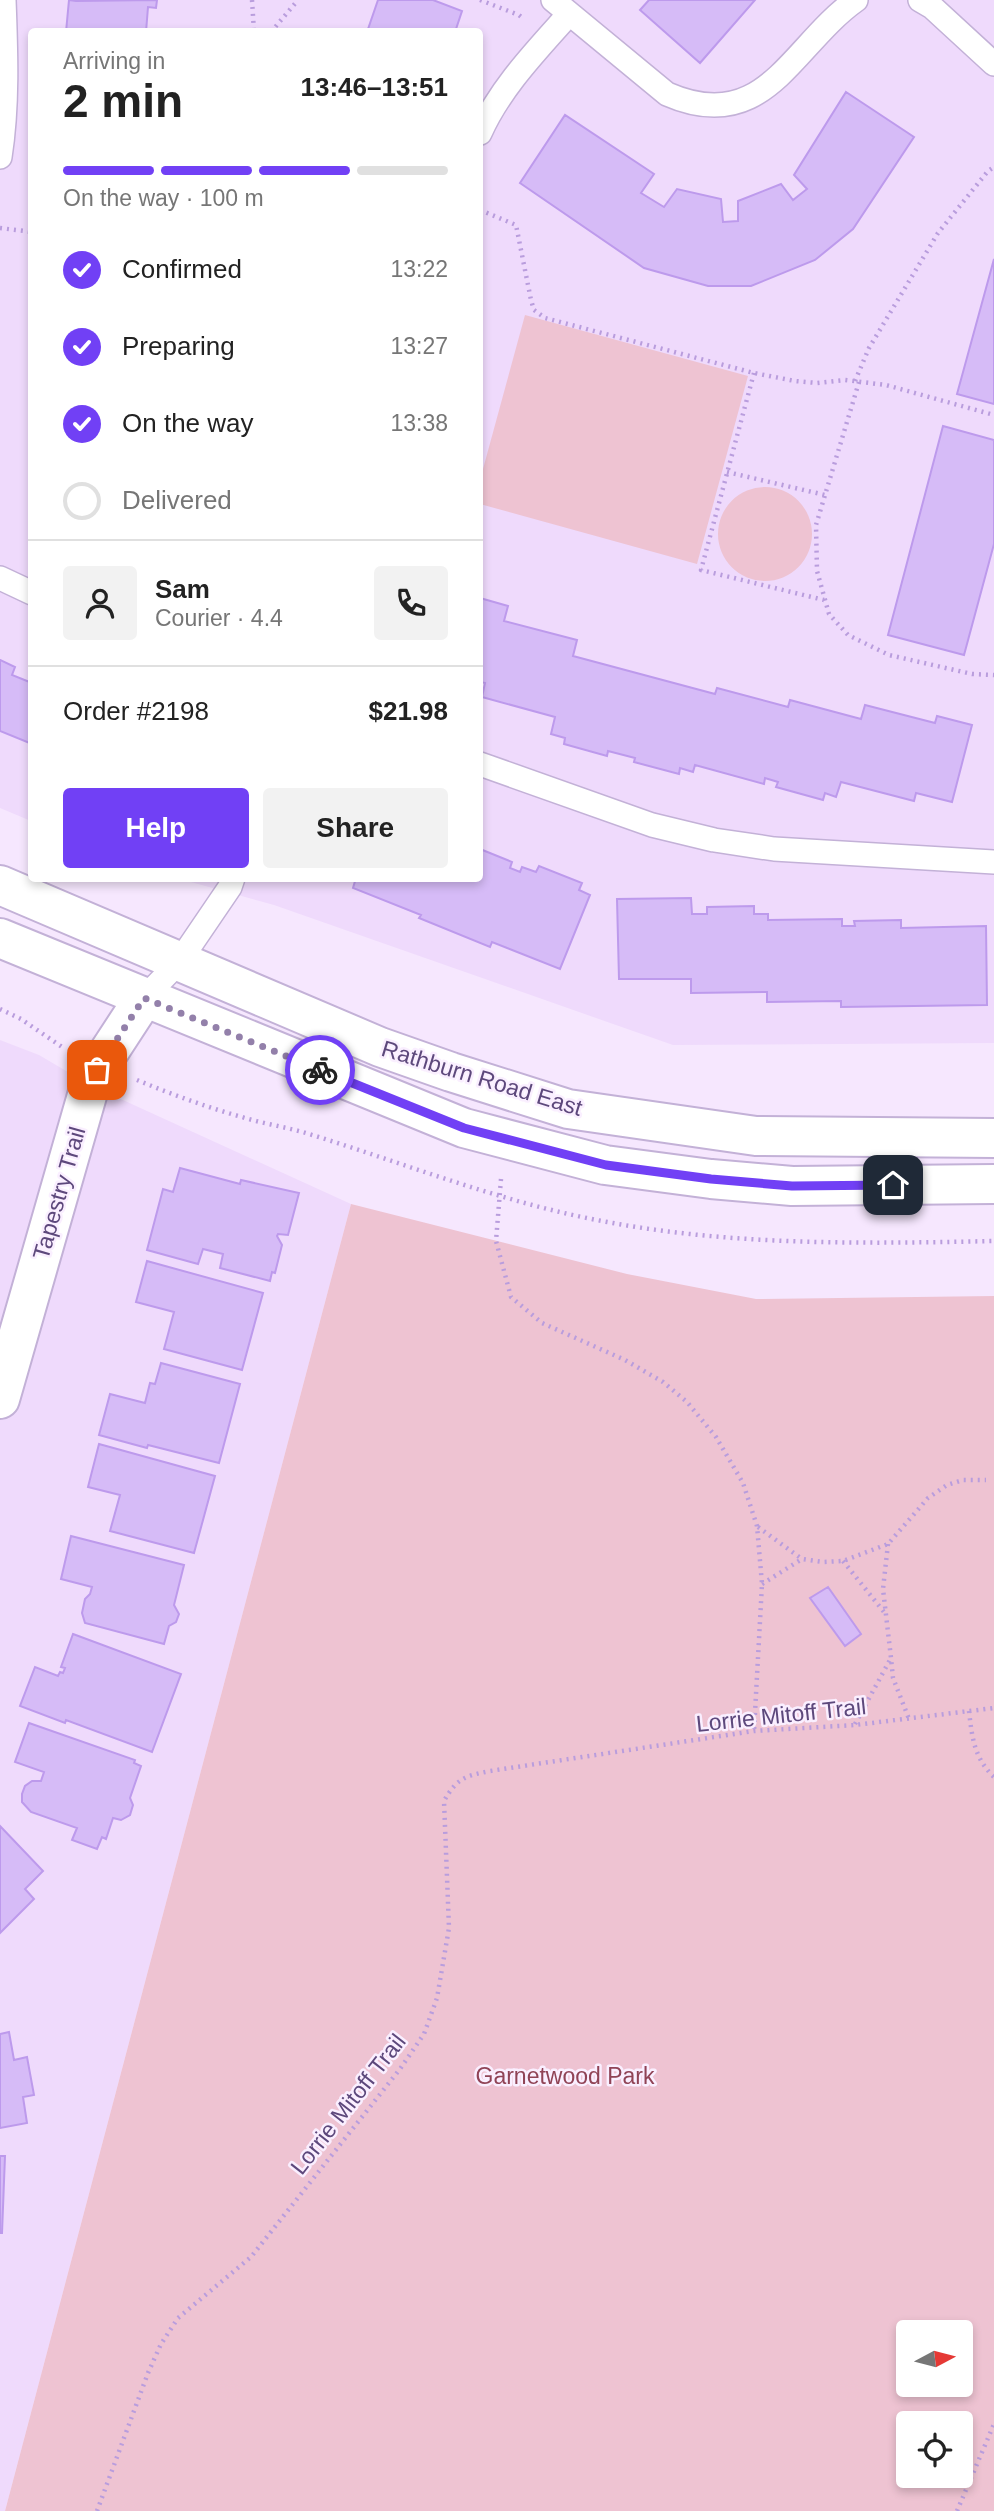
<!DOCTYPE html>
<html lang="en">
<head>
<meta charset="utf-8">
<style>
  :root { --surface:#fff; --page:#f2f2f2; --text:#222; --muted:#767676; --line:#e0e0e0; --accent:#7140f5 }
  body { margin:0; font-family:Arial,sans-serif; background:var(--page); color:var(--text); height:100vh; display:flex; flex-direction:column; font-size:26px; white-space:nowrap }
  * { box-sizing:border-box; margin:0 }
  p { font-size:23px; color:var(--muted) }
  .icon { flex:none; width:38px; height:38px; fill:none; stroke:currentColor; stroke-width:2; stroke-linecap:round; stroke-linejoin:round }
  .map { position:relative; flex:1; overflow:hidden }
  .panel { position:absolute; left:28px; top:28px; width:455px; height:854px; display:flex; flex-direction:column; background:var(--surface); border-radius:7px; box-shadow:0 4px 10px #0003 }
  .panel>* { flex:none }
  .needle { width:46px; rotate:83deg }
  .controls { position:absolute; left:896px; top:2320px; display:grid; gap:14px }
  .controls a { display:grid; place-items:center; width:77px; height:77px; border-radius:7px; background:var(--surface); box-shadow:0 4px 10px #0003; font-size:35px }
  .pin { position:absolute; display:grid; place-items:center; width:60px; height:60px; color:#fff; margin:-30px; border-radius:14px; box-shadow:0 4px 10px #0006 }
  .courier { position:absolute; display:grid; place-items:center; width:70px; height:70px; margin:-35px; border:5px solid #7140f5; border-radius:50%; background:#fff; color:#222; box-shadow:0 2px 9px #0007 }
  .headline em { font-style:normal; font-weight:800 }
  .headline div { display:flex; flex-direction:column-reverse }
  .headline { display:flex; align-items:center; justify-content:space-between; height:119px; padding:0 35px }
  h1 { font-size:46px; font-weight:800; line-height:52px }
  .bar { display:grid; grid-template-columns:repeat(4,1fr); gap:10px 7px; align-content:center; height:84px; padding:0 35px }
  .bar i { height:9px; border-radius:5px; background:var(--line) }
  .bar .selected { background:var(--accent) }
  .bar p { grid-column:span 4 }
  .line { display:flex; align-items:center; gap:18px; padding:0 35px; border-top:2px solid var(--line) }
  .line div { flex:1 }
  .round { display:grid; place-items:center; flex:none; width:74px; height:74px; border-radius:7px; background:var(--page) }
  ol { padding:0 35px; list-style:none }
  li { display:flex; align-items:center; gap:21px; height:77px }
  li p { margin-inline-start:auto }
  li .icon { padding:7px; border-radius:50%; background:var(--accent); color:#fff; stroke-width:4 }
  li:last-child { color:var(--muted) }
  li i { width:38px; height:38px; border:4px solid var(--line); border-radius:50% }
  .button { display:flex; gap:14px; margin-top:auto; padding:14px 35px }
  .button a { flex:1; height:80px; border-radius:7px; background:var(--accent); color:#fff; font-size:28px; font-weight:800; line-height:80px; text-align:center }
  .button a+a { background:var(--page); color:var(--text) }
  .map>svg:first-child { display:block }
  .residential { fill:#efdafc }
  .green { fill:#eec3d2; fill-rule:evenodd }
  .building { fill:#d6bbf7; stroke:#bd9aec; stroke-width:2 }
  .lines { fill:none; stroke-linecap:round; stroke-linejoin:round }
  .service-casing { stroke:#c3b1d7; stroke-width:26 }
  .minor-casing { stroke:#c3b1d7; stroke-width:42 }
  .tertiary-casing { stroke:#c3b1d7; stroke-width:42 }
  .path { stroke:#b99ddd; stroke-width:4.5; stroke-dasharray:2 5; stroke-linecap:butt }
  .service { stroke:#fff; stroke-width:23 }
  .minor { stroke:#fff; stroke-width:38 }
  .tertiary { stroke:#fff; stroke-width:38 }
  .done { stroke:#9380aa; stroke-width:7; stroke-dasharray:0 12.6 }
  .route { stroke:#7140f5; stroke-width:9 }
  .labels { text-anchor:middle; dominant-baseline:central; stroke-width:5; stroke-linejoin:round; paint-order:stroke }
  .street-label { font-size:23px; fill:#5d487c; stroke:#faefff }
  .park-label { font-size:23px; fill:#904356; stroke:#faefff }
</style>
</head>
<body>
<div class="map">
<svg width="994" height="2511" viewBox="0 0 994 2511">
  <rect width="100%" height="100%" fill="#f6e7fe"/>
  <path class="residential" d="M0 0H994V1043L673 1045 274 905 180 879 480 878V32H32L31 821 0 808Z
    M0 1040 39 1055 90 1085 351 1204 5 2511H0Z"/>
  <path class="green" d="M525 315 748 376 697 564 480 504V480Z
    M718 534a47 47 0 1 1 94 0a47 47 0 1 1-94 0Z
    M351 1204 627 1274 756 1299 994 1296V2511H5ZM908 2333H961V2385H908ZM908 2424H961V2476H908Z"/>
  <path class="building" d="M69 0 76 1 157 0 156 8 148 7 146 32H66Z
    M378 0H433L462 11 455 32H367Z
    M649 0H755L700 63 640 10Z
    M846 92 914 137 853 229 815 260 751 286H708L644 268 520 183 565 115 654 174 641 193 664 207 677 189 721 199 723 222 738 221V201L781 184 793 200 807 189 794 175Z
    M994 259V404L957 394Z
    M943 426 994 440V544L964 655 888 635Z
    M480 598 508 606 504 621 577 640 573 656 715 694 717 688 788 707 790 700 861 719 865 705 935 723 937 716 972 725 952 802 916 793 914 801 841 782 836 797 825 793 823 800 776 787 778 782 765 778 764 784 695 765 693 772 680 768 679 774 634 762 635 758 608 751 607 756 564 744 565 738 551 734 555 717 482 697 485 683 480 682Z
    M0 660 15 667 12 675 32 683V744L0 731Z
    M480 849 512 862 510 868 520 872 522 867 536 872 539 866 582 883 579 890 590 895 560 969 492 942 490 947 419 918 421 915 353 888 356 878H480Z
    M691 898 692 914H707V907L754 906V914H768V920L842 919V926H855L854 921 901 920V928L986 926 987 1005 841 1007V1001L767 1002V992L691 993V979H619L617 899Z
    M180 1168 240 1184 241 1180 299 1193 288 1235 278 1234 277 1236 282 1245 275 1273 272 1272 270 1281 220 1268 223 1254 203 1249 198 1264 147 1250 163 1189 173 1192Z
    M147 1261 263 1293 242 1370 164 1349 174 1312 136 1302Z
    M161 1363 240 1384 219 1463 148 1445 147 1448 99 1435 110 1394 145 1403 150 1383 155 1384Z
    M99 1444 215 1476 194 1553 110 1531 120 1495 88 1487Z
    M71 1536 184 1565 174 1605 179 1614 176 1622 169 1626 164 1644 85 1623 82 1613 85 1599 90 1594 92 1587 61 1579Z
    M828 1587 861 1634 845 1646 810 1598Z
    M73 1634 181 1674 152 1752 66 1720 65 1723 20 1706 35 1667 58 1676 60 1672 63 1673 65 1668 61 1667Z
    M29 1723 135 1760 134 1763 141 1766 130 1798 133 1805 130 1815 121 1820 113 1818 106 1839 102 1837 97 1849 72 1840 77 1828 31 1812 22 1802V1794L25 1786 32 1781H41L44 1772 15 1762Z
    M0 1826 43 1871 25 1889 34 1899 0 1933Z
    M9 2032 14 2060 27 2057 34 2095 23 2097 27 2123 0 2128V2034Z
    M0 2156H5L2 2233H0Z"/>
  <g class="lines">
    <defs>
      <path id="service" d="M553 0 667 94C765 137 791 46 856 0
        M920 0 932 7 994 64
        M480 133C500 88 536 51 569 14
        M0 157C8 106 6 52 4 0
        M0 578 32 593
        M480 764 652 825 714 840 774 849 994 862
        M144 998 179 962 230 887 233 878"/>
      <path id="minor" d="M0 1399 90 1085 97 1070 144 998"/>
      <path id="tertiary" d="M0 885 380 1047 451 1072 568 1109 756 1136 994 1138
        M0 938 464 1128 605 1165 711 1179 792 1186 994 1184"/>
    </defs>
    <use href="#service" class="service-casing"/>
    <use href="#minor" class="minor-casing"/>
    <use href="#tertiary" class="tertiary-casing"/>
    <path class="path" d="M252 0 254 32
      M480 0 519 15 524 19
      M271 32 298 0
      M480 210 516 225 531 300 534 310 545 318 754 373 795 381 817 383 845 380 886 385 994 415
      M0 228 32 232
      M754 373 701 570 824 600
      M855 381 869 348 938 233 988 171 994 167
      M859 382 816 525 817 571 829 614 848 635 889 655 972 674 994 675
      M727 472 825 495
      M0 1009 21 1019 65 1049
      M137 1080C171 1094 206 1107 242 1117 264 1124 287 1127 309 1134 400 1162 488 1197 582 1217 718 1246 856 1244 994 1241
      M501 1179 496 1241 511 1297 542 1323 625 1360 663 1382 687 1402 716 1437 743 1483 757 1526 762 1584 754 1731
      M758 1527 802 1559
      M888 1544 883 1589 891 1658 893 1678 909 1719
      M843 1561 884 1612
      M762 1584 802 1559 823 1562 843 1561 888 1544 928 1498 947 1485 963 1480H986
      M969 1711C972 1737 974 1758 994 1777
      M855 1724 891 1658
      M97 2511 148 2373 161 2344 178 2318 251 2257 400 2069 424 2034 437 1998 449 1928 444 1801C457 1778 465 1776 490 1771L754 1731 855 1725 994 1708
      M957 2511 994 2424"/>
    <use href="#service" class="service"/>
    <use href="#minor" class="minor"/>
    <use href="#tertiary" class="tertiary"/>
  </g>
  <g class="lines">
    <path class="done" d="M97 1070 144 998 320 1070"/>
    <path class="route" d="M320 1070 464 1128 606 1165 711 1179 792 1186 893 1185"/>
  </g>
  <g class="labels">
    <g class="street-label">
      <text transform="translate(482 1078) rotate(17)">Rathburn Road East</text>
      <text transform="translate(59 1193) rotate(-74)">Tapestry Trail</text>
      <text transform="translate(781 1715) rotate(-6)">Lorrie Mitoff Trail</text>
      <text transform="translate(348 2104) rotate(-52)">Lorrie Mitoff Trail</text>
    </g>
    <g class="park-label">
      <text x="565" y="2076">Garnetwood Park</text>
    </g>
  </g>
</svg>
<div class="controls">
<a><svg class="needle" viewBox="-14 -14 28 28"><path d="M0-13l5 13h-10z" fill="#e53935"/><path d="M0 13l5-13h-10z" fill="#767676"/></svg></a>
<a><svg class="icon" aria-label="locate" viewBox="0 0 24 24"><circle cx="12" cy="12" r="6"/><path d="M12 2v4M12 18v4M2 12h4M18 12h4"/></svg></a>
</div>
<div class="pin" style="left:97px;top:1070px;background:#ea580c"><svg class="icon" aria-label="bag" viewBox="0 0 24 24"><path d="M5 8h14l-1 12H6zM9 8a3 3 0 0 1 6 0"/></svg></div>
<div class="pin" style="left:893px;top:1185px;background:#1f2937"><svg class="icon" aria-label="home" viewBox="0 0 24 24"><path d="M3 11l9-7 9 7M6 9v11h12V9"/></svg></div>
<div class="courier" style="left:320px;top:1070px"><svg class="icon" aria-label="bike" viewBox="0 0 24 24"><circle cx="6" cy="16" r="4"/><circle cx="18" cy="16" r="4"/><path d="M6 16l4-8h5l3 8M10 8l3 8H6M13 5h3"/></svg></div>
<section class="panel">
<div class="headline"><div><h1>2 min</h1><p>Arriving in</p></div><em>13:46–13:51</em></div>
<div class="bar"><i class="selected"></i><i class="selected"></i><i class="selected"></i><i></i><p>On the way · 100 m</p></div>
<ol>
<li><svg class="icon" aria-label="check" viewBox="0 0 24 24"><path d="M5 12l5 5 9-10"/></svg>Confirmed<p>13:22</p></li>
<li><svg class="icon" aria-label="check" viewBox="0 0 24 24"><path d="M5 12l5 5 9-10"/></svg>Preparing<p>13:27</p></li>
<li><svg class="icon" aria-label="check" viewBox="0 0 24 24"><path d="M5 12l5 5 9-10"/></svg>On the way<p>13:38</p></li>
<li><i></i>Delivered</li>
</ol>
<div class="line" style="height:126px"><a class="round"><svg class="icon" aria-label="person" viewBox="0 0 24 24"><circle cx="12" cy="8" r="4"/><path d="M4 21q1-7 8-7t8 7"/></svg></a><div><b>Sam</b><p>Courier · 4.4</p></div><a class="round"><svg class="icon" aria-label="phone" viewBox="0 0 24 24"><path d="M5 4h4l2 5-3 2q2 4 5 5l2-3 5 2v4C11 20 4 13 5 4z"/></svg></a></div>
<div class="line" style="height:91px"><div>Order #2198</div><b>$21.98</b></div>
<div class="button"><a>Help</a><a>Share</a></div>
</section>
</div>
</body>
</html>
